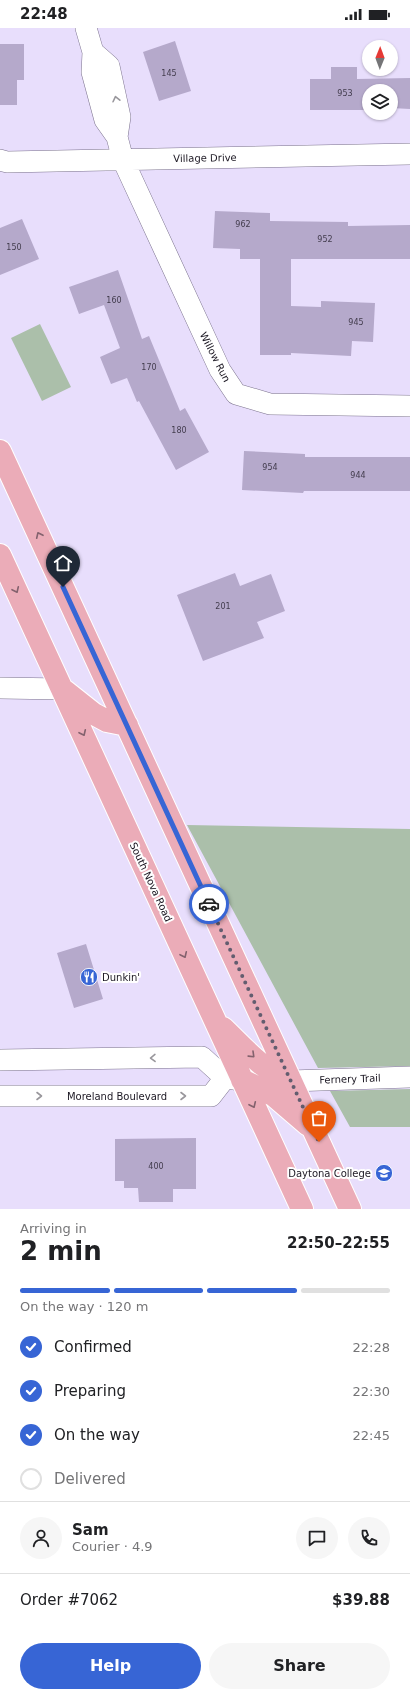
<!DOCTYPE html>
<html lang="en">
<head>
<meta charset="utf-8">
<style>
  :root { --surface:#fff; --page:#f6f6f6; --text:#202124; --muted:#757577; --line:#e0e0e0; --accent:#3765d5 }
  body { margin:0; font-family:"DejaVu Sans",sans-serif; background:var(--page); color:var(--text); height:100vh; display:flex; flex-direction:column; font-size:15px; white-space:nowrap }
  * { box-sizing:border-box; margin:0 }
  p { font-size:13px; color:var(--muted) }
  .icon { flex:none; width:22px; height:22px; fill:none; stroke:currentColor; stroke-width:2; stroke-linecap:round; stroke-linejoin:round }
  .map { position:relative; height:1181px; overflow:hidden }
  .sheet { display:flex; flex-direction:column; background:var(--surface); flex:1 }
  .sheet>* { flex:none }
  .needle { width:26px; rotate:1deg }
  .tools { position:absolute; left:362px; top:12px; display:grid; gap:8px }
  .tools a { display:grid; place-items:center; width:36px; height:36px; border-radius:50%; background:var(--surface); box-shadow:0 1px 3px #0004; font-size:20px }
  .pin { position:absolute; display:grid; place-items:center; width:34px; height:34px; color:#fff; margin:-41px -17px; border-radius:50% 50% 50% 0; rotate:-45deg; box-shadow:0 0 4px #0007 }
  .pin .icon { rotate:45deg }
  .courier { position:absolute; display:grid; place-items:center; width:40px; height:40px; margin:-20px; border:3px solid #3765d5; border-radius:50%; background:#fff; color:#222; box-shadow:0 1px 5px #0007 }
  .headline em { font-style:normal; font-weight:600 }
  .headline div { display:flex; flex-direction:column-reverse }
  .headline { display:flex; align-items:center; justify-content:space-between; height:68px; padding:0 20px }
  h1 { font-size:26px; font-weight:600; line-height:30px }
  .bar { display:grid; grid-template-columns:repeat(4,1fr); gap:6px 4px; align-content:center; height:48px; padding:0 20px }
  .bar i { height:5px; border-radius:3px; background:var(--line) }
  .bar .active { background:var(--accent) }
  .bar p { grid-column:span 4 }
  .line { display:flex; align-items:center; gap:10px; padding:0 20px; border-top:1px solid var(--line) }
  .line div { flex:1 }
  .round { display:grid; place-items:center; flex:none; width:42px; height:42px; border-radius:21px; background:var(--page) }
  ol { padding:0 20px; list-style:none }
  li { display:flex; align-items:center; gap:12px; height:44px }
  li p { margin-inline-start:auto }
  li .icon { padding:4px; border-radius:50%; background:var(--accent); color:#fff; stroke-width:4 }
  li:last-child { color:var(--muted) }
  li i { width:22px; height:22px; border:2px solid var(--line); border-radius:50% }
  .cta { display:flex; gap:8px; margin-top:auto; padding:8px 20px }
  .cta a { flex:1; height:46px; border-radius:24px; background:var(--accent); color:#fff; font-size:16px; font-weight:600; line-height:46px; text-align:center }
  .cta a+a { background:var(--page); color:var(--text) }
  .status { display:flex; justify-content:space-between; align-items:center; height:28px; padding:0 20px; background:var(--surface); direction:ltr }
  .status svg { height:11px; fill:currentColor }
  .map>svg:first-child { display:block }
  .green { fill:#abbfaa }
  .building { fill:#b5a9cb }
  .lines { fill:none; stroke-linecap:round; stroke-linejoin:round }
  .minor-casing { stroke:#7b728d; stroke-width:22 }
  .primary-casing { stroke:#fff; stroke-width:24 }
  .minor { stroke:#fff; stroke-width:21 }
  .primary { stroke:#ebacb8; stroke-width:22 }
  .oneway { stroke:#99979c }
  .oneway2 { stroke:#84626e }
  .done { stroke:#635d6f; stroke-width:4; stroke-dasharray:0 7.2 }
  .route { stroke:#3765d5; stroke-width:5 }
  .labels { text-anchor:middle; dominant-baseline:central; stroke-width:4; stroke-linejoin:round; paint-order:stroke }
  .number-label { font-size:8px; fill:#423c4d }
  .street-label { font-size:10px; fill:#1c1823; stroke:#fff }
  .poi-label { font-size:10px; fill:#1c1823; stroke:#fff; text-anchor:start }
</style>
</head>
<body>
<div class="status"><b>22:48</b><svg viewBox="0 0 49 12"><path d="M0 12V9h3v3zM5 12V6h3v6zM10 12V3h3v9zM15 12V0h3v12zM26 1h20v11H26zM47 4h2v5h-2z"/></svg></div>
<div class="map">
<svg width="410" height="1181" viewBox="0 0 410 1181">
  <rect width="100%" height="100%" fill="#e8defc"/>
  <path class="green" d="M40 296 71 359 42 373 11 310Z
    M187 797 410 801V1038L318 1040Z
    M410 1061V1099H350L330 1063Z"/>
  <path class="building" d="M175 13 191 63 159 73 143 24Z
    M0 16H24V52H17V77H0Z
    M331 39H357V51L410 50V81L391 80V63H369V82H310V51H331Z
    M215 183 270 185V193L348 194V198L410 197V231H291V278L321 279V273L375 275 373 314 352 313 351 328 291 325V327H260V231H240V221L213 220Z
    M22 191 39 231 0 247V200Z
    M118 242 142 311 149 308 180 383 185 380 209 424 176 442 139 373 137 374 127 350 111 356 100 329 120 320 104 277 79 286 69 259Z
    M244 423 305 426V429H410V463H304L303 465 242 462Z
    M235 545 240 558 271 546 285 583 257 594 264 610 203 633 177 567Z
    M86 916 103 971 74 980 57 925Z
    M196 1110V1161H173V1174H139L138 1160H124V1153H115V1111Z"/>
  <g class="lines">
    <defs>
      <path id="minor" d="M86 0 93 24 92 44 105 92 117 109 123 132 220 342 236 366 270 376 410 378
        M93 24 109 38 120 89 117 109
        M0 132 7 134 410 126
        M0 660 63 661
        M0 1032 202 1029 225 1050 242 1052
        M291 1053 410 1049
        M0 1068H211L225 1050"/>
      <path id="primary" d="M0 423 350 1181
        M0 527 302 1181
        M65 663 94 686 107 693 127 697
        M223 1000C244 1020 263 1043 291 1053
        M242 1052 273 1067 308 1097"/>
    </defs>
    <use href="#minor" class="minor-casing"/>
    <use href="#primary" class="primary-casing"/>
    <use href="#minor" class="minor"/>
    <use href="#primary" class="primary"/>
  </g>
  <defs><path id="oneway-chevron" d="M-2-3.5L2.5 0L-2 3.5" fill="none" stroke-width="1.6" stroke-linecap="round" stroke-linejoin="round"/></defs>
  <g class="oneway">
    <use href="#oneway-chevron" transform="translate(116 71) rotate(-103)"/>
    <use href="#oneway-chevron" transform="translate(153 1030) rotate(179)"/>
    <use href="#oneway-chevron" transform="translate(39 1068)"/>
    <use href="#oneway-chevron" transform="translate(183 1068)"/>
  </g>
  <g class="oneway2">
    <use href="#oneway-chevron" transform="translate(39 507) rotate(-115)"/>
    <use href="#oneway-chevron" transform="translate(16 562) rotate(65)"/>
    <use href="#oneway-chevron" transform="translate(83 705) rotate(65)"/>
    <use href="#oneway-chevron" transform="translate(184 927) rotate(65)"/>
    <use href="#oneway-chevron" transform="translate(252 1027) rotate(44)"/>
    <use href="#oneway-chevron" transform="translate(253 1077) rotate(65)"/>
  </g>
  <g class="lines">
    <path class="done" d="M209 876 319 1114"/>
    <path class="route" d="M63 559 209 876"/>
  </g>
  <defs>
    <symbol id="restaurant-disc" viewBox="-11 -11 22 22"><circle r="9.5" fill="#3765d5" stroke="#fff"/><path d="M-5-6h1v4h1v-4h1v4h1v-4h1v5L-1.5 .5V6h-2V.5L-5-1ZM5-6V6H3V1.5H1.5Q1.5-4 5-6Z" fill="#fff"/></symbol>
    <symbol id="university-disc" viewBox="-11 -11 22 22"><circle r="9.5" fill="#3765d5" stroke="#fff"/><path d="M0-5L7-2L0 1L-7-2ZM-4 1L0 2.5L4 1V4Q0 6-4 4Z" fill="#fff"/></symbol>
  </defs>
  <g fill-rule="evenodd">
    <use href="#restaurant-disc" x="79" y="939" width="20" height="20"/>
    <use href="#university-disc" x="374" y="1135" width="20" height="20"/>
  </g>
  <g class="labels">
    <g class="number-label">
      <text x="169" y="45">145</text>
      <text x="345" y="65">953</text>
      <text x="243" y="196">962</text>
      <text x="325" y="211">952</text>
      <text x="14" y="219">150</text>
      <text x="114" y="272">160</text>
      <text x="356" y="294">945</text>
      <text x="149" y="339">170</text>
      <text x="179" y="402">180</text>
      <text x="270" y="439">954</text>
      <text x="358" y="447">944</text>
      <text x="223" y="578">201</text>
      <text x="156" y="1138">400</text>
    </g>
    <g class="street-label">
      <text transform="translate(205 130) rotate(-1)">Village Drive</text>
      <text transform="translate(215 329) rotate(63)">Willow Run</text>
      <text transform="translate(151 854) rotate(65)">South Nova Road</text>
      <text transform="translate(350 1051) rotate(-2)">Fernery Trail</text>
      <text x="117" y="1068">Moreland Boulevard</text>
    </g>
    <g class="poi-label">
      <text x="102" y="949">Dunkin'</text>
      <text x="371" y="1145" text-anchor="end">Daytona College</text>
    </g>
  </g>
</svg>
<div class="tools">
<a><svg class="needle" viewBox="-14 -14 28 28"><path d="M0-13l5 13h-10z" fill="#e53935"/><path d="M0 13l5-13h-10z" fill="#757577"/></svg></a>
<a><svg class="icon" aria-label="layers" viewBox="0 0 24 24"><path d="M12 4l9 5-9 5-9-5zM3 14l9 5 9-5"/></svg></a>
</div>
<div class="pin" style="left:319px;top:1114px;background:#ea580c"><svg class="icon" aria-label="bag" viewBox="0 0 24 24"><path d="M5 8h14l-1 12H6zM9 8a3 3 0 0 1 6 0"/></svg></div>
<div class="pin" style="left:63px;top:559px;background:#1f2937"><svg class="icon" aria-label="home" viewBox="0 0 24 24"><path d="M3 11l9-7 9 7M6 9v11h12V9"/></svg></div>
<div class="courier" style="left:209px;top:876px"><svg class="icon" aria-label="car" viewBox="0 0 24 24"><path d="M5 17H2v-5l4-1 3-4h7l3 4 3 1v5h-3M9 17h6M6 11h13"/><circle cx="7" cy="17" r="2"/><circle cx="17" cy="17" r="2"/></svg></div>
</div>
<section class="sheet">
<div class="headline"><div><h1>2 min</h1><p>Arriving in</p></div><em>22:50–22:55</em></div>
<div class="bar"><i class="active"></i><i class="active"></i><i class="active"></i><i></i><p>On the way · 120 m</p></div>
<ol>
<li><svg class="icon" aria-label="check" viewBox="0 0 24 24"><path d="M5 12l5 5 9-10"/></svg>Confirmed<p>22:28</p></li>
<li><svg class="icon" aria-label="check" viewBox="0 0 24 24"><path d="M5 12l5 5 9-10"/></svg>Preparing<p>22:30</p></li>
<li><svg class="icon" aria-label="check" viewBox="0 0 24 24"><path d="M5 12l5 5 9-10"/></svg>On the way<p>22:45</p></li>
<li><i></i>Delivered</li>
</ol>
<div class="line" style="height:72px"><a class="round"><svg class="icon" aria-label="person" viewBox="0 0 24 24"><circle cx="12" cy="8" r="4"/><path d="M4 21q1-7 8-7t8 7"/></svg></a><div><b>Sam</b><p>Courier · 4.9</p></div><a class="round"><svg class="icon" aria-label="chat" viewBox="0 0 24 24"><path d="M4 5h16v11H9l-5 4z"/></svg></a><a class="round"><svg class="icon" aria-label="phone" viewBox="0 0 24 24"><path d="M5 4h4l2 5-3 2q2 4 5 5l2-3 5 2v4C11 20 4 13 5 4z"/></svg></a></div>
<div class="line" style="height:52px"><div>Order #7062</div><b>$39.88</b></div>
<div class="cta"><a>Help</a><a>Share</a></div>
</section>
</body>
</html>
